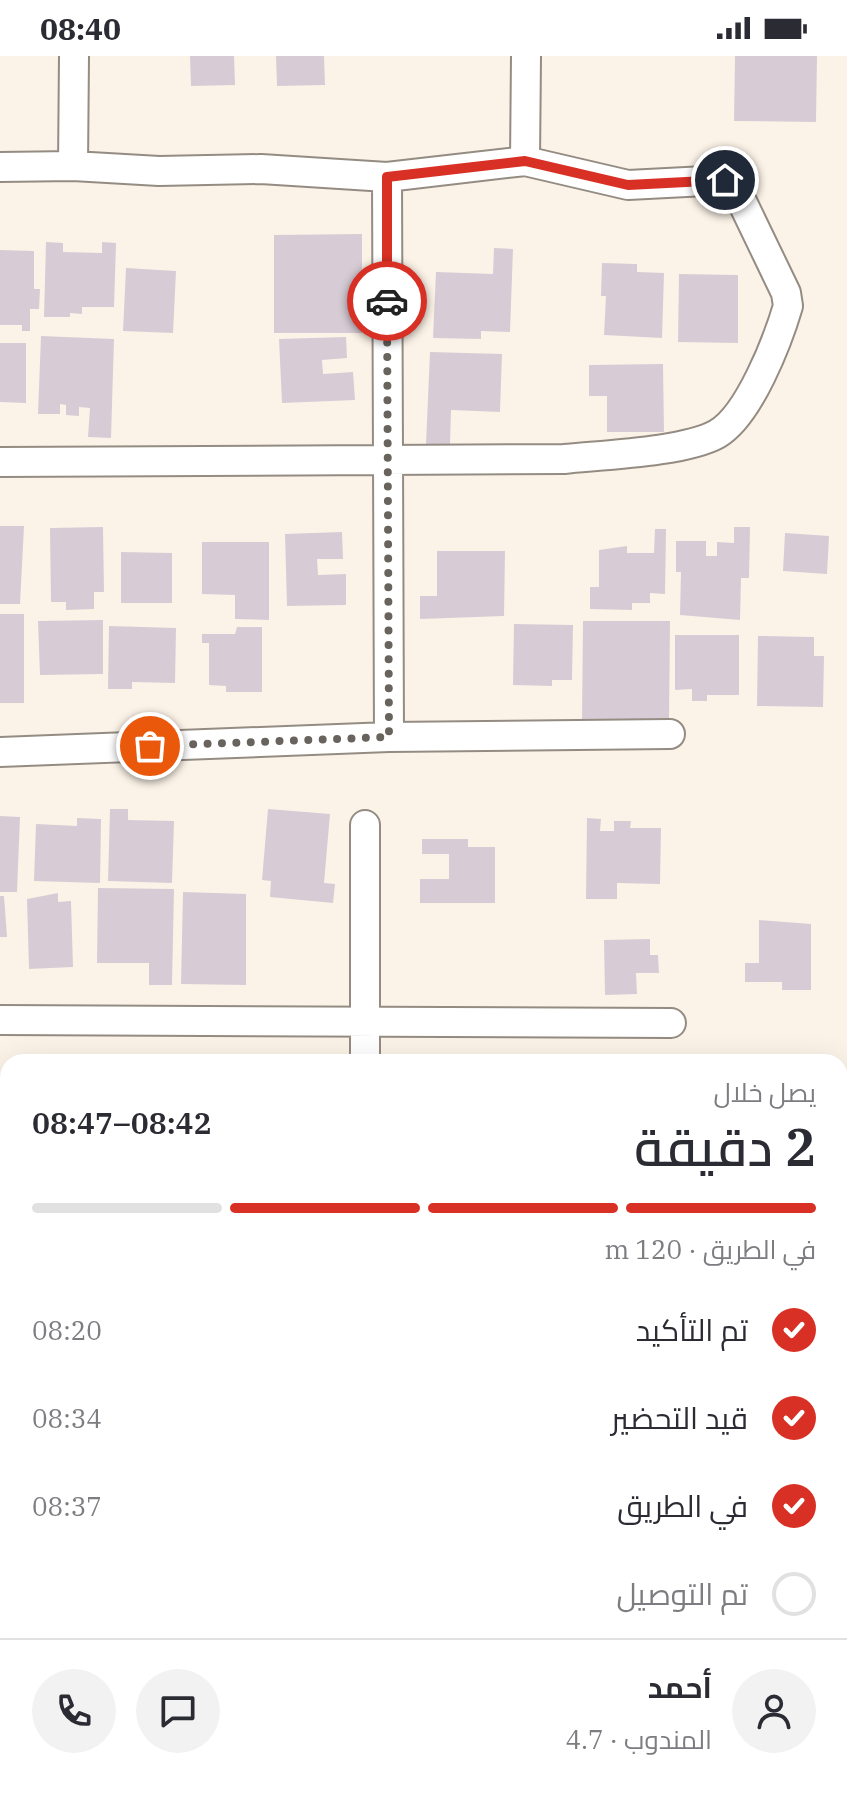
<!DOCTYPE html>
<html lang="ar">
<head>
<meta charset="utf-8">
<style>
  :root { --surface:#fff; --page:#f2f2f3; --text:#2b2b33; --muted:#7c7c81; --line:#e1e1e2; --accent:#d93025 }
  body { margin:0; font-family:"IBM Plex Serif",Cairo,serif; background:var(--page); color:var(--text); direction:rtl; height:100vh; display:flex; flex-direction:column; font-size:30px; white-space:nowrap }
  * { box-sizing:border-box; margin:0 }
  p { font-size:26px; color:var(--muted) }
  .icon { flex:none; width:44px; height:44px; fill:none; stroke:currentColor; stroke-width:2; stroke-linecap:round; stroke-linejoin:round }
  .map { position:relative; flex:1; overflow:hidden; direction:ltr }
  .details { position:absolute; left:0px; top:998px; width:848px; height:746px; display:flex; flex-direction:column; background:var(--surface); border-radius:24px 24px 0 0; box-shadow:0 8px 32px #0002; direction:rtl }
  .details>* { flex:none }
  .pin { position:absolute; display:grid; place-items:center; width:68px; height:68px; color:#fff; margin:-34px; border:4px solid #fff; border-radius:50%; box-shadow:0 2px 8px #0007 }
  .courier { position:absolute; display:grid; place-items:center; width:80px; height:80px; margin:-40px; border:6px solid #d93025; border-radius:50%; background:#fff; color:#222; box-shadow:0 2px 10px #0007 }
  .summary em { font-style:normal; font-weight:600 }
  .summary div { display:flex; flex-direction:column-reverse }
  .summary { display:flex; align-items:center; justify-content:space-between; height:136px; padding:0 32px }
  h1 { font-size:52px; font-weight:600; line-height:60px }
  .bar { display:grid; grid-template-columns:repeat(4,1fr); gap:12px 8px; align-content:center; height:96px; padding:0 32px }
  .bar i { height:10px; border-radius:6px; background:var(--line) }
  .bar .active { background:var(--accent) }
  .bar p { grid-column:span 4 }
  .line { display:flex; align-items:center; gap:20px; padding:0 32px; border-top:2px solid var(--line) }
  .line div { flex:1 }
  .round { display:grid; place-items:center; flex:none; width:84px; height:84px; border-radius:42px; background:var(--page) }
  ol { padding:0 32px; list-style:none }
  li { display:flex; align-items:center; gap:24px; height:88px }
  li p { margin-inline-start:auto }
  li .icon { padding:8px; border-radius:50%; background:var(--accent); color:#fff; stroke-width:4 }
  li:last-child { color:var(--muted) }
  li i { width:44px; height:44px; border:4px solid var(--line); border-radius:50% }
  .status { display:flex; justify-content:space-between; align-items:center; height:56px; padding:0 40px; background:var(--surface); direction:ltr }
  .status svg { height:22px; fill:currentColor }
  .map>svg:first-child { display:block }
  .building { fill:#d7ccd5 }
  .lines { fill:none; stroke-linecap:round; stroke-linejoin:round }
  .minor-casing { stroke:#948c82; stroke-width:32 }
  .minor { stroke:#fff; stroke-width:28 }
  .done { stroke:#68635d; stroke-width:8; stroke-dasharray:0 14.4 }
  .route { stroke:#d93025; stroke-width:10 }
</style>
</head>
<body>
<div class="status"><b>08:40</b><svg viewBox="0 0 49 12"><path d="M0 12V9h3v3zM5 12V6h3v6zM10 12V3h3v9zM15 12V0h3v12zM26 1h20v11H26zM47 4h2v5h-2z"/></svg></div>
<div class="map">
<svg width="847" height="1743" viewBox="0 0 847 1743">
  <rect width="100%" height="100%" fill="#fcf3e8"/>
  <path class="building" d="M190 0H234L235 29 191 30Z
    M276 0H324L325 29 277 30Z
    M735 0H817L816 66 734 65Z
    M362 178V277H274V179Z
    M46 186 63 187V196L102 197V186L116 187 114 251H82V258L70 257V261H44Z
    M494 192 513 193 510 276 481 275V283L433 282 436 216 493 218Z
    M0 194 34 195V233H40L39 253H30V275H22V269H0Z
    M602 207 637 208V216L664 217 662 282 604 279 606 240H601Z
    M126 212 176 215 173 277 123 275Z
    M679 218 738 219V287L678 286Z
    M41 280 114 283 111 382 88 381 90 352 79 351V360L66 359V349L60 348V358H38Z
    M346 281 347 302 322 304 323 318 353 316 355 344 282 347 279 283Z
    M0 287H26V347L0 346Z
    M430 296 502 298 500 356 451 354 450 389 426 388Z
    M663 308 664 376H607V340H589V309Z
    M0 470H24L20 548H0Z
    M103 471 104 536H94V553L66 554V546H51L50 472Z
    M734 471H750L749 522H741L740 564 680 559 681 516H676V485H706V500H717V486L734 487Z
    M655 473H666L665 538 650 537V547H632V554L590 553V531H599V494L627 490V497H654Z
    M342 476 343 503H317L318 519 346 518V549L287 550 285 478Z
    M785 477 829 480 827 518 783 515Z
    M202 486H269V564L235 563V539L202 538Z
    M437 495H505L504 560 420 563V540H437Z
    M121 496 172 497V547H121Z
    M0 558H24V647H0Z
    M103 564V618L40 619 38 565Z
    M583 565H670L669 665 582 664Z
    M514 568 573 569 572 624H552V630L513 629Z
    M109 570 176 572 175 627 132 626V633H108Z
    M237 571H262V636H226V630L209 629V587H202V578H235Z
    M675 579H739V639H707V645H692V633L675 634Z
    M758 580 814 581V600H824L823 651 757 650Z
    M110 753H128V764L174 765 172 827 108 825Z
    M268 753 330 758 324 827 335 828 333 847 270 841 271 825 262 824Z
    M0 760 20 761 17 836H0Z
    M77 762 101 763 100 827 34 825 36 768 77 770Z
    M587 762 601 763 600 775H614V765H631L630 772H661L660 828 617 827V843H586Z
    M422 783H468V791H495V847H420V823H449V798H422Z
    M98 832 174 833 172 929H149V907H97Z
    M183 836 246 838V929L181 928Z
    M58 837V846L71 845 73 911 29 913 27 843Z
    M0 840H4L7 881H0Z
    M759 864 811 868V934H782V926H745V907H759Z
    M650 883V899H658L659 917H636L637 938 605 939 604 884Z
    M0 1048H8V1106H0Z
    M0 1125H8V1220H0Z
    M0 1331H8V1367H0Z
    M0 1388H8V1491H0Z"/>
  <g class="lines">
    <defs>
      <path id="minor" d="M525 105 526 0
        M73 110 74 0
        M0 111 73 110 159 115 261 113 387 121 525 105 628 129 725 124 734 129 786 237 788 250C778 284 749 360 717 378 685 396 602 399 564 403L0 406
        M387 121 389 681
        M0 696 389 681 670 678
        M365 769V1006
        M0 964 671 967
        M0 1265H8
        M0 1498H8
        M0 1674 8 1673
        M42 1743 43 1736
        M308 1743 313 1736"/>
    </defs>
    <use href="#minor" class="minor-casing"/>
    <use href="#minor" class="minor"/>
  </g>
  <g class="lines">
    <path class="done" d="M150 690 389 681 387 245"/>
    <path class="route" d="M387 245V121L525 105 628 129 725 124"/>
  </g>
</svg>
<div class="pin" style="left:150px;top:690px;background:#ea580c"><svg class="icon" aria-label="bag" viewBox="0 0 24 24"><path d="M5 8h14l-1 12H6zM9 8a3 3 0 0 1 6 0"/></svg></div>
<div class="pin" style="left:725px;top:124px;background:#1f2937"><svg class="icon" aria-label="home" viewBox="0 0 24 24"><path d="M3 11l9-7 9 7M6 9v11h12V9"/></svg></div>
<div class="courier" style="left:387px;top:245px"><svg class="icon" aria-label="car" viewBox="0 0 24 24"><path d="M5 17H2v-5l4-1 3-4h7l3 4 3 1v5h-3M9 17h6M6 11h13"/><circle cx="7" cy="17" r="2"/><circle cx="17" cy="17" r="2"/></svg></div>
<section class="details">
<div class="summary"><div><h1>2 دقيقة</h1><p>يصل خلال</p></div><em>08:42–08:47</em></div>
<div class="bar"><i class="active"></i><i class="active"></i><i class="active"></i><i></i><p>في الطريق · 120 m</p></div>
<ol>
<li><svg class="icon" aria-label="check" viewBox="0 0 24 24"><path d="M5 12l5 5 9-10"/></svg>تم التأكيد<p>08:20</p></li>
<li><svg class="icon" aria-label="check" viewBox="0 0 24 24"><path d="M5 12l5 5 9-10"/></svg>قيد التحضير<p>08:34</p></li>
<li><svg class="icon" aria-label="check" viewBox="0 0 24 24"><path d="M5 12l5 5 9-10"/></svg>في الطريق<p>08:37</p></li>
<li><i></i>تم التوصيل</li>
</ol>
<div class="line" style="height:144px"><a class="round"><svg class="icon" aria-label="person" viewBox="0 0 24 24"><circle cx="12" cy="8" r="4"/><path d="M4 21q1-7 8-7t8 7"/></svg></a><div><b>أحمد</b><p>المندوب · 4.7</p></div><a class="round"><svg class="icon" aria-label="chat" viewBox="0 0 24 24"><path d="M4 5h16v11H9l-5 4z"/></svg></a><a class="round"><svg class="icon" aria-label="phone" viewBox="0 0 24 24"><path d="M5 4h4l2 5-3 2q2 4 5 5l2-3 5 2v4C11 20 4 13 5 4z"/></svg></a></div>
</section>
</div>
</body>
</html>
